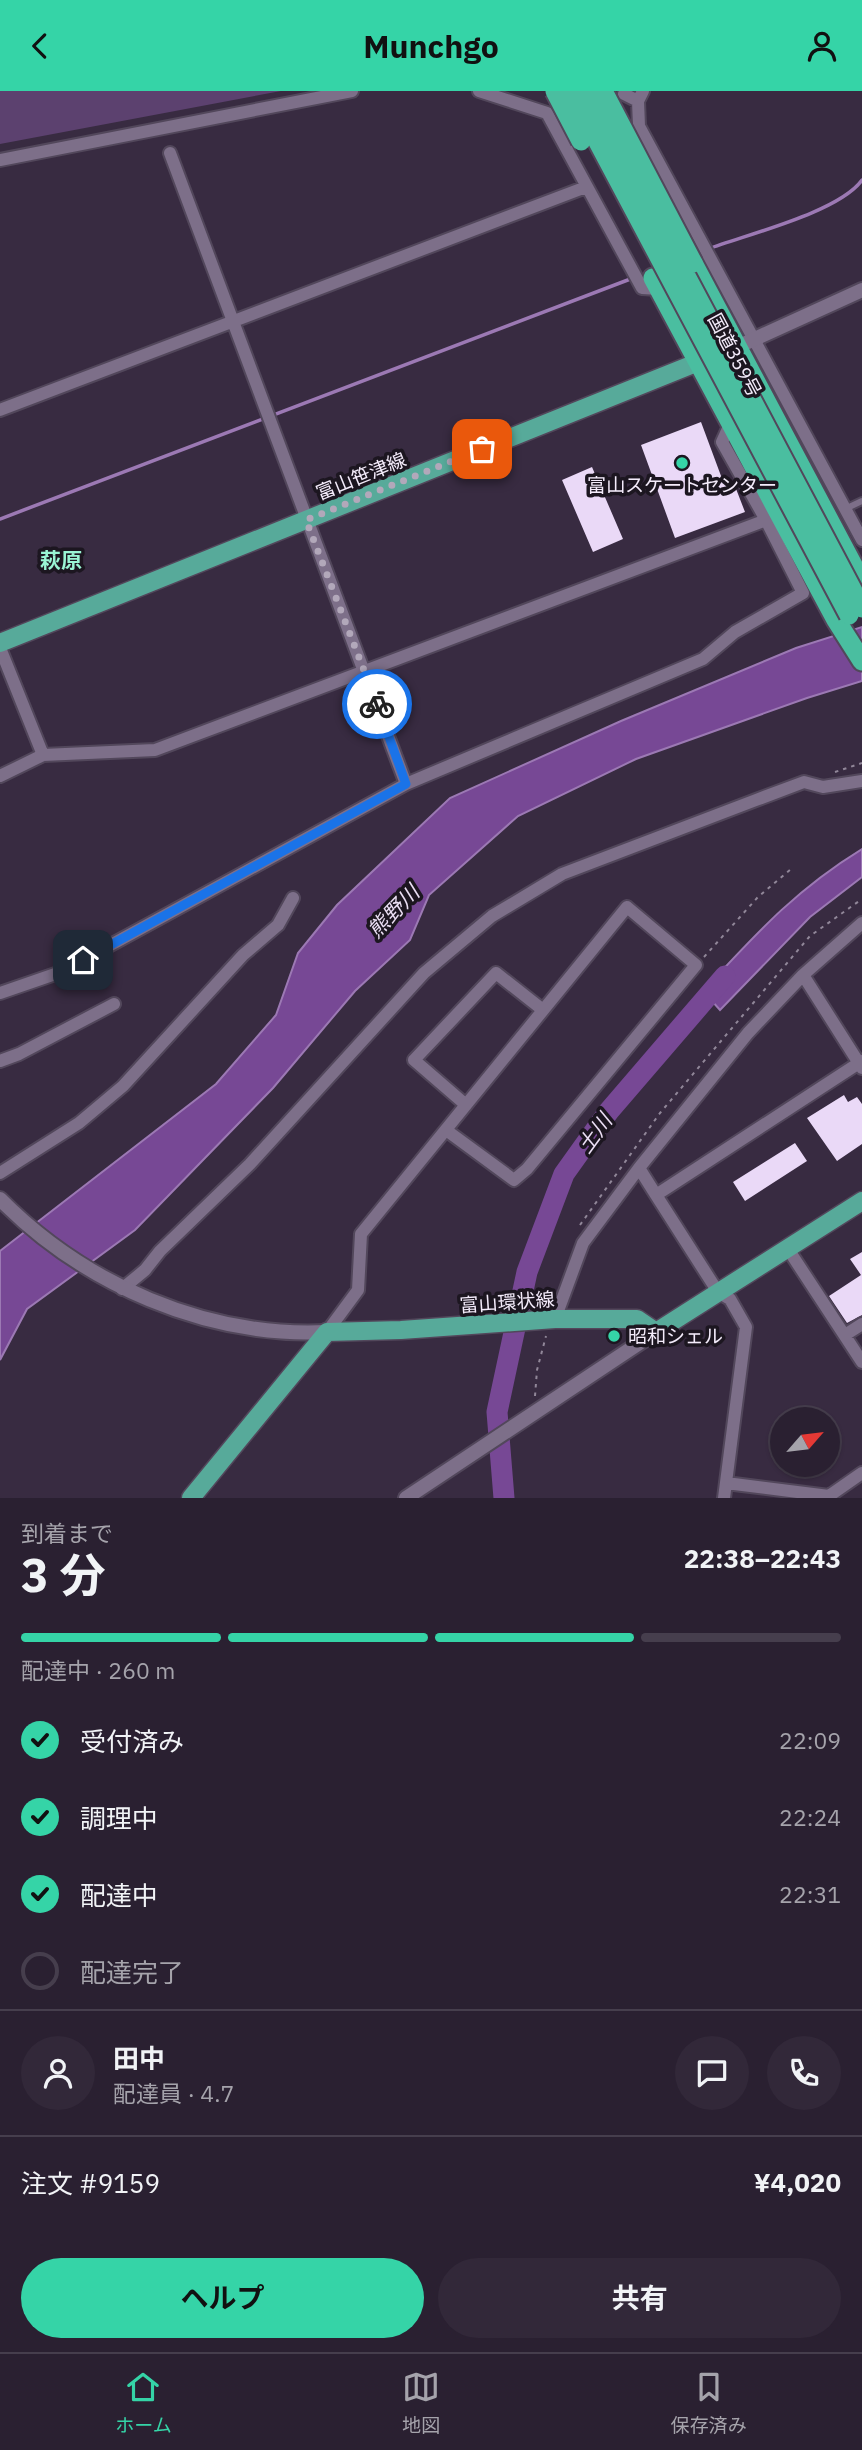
<!DOCTYPE html>
<html lang="ja">
<head>
<meta charset="utf-8">
<style>
  :root { --surface:#2a2031; --page:#322839; --text:#f1f3f6; --muted:#a5a3ab; --line:#463e4d; --accent:#35d4a7 }
  body { margin:0; font-family:"IBM Plex Sans","Noto Sans JP",sans-serif; background:var(--page); color:var(--text); height:100vh; display:flex; flex-direction:column; font-size:26px; white-space:nowrap }
  * { box-sizing:border-box; margin:0 }
  p { font-size:23px; color:var(--muted) }
  .icon { flex:none; width:38px; height:38px; fill:none; stroke:currentColor; stroke-width:2; stroke-linecap:round; stroke-linejoin:round }
  .map { position:relative; height:1407px; overflow:hidden }
  .panel { display:flex; flex-direction:column; background:var(--surface); flex:1 }
  .panel>* { flex:none }
  .needle { width:46px; rotate:62deg }
  .controls { position:absolute; left:770px; top:1316px; display:grid; gap:14px }
  .controls a { display:grid; place-items:center; width:70px; height:70px; border-radius:50%; background:var(--surface); box-shadow:0 2px 5px #0004,0 0 0 2px var(--line); font-size:35px }
  .pin { position:absolute; display:grid; place-items:center; width:60px; height:60px; color:#fff; margin:-30px; border-radius:14px; box-shadow:0 4px 10px #0006 }
  .courier { position:absolute; display:grid; place-items:center; width:70px; height:70px; margin:-35px; border:5px solid #1a73e8; border-radius:50%; background:#fff; color:#222; box-shadow:0 2px 9px #0007 }
  .head em { font-style:normal; font-weight:700 }
  .head div { display:flex; flex-direction:column-reverse }
  .head { display:flex; align-items:center; justify-content:space-between; height:119px; padding:0 21px }
  h1 { font-size:46px; font-weight:700; line-height:52px }
  .bar { display:grid; grid-template-columns:repeat(4,1fr); gap:10px 7px; align-content:center; height:84px; padding:0 21px }
  .bar i { height:9px; border-radius:5px; background:var(--line) }
  .bar .active { background:var(--accent) }
  .bar p { grid-column:span 4 }
  .line { display:flex; align-items:center; gap:18px; padding:0 21px; border-top:2px solid var(--line) }
  .line div { flex:1 }
  .round { display:grid; place-items:center; flex:none; width:74px; height:74px; border-radius:37px; background:var(--page) }
  ol { padding:0 21px; list-style:none }
  li { display:flex; align-items:center; gap:21px; height:77px }
  li p { margin-inline-start:auto }
  li .icon { padding:7px; border-radius:50%; background:var(--accent); color:#111; stroke-width:4 }
  li:last-child { color:var(--muted) }
  li i { width:38px; height:38px; border:4px solid var(--line); border-radius:50% }
  .button { display:flex; gap:14px; margin-top:auto; padding:14px 21px }
  .button a { flex:1; height:80px; border-radius:42px; background:var(--accent); color:#111; font-size:28px; font-weight:700; line-height:80px; text-align:center }
  .button a+a { background:var(--page); color:var(--text) }
  header { display:flex; justify-content:space-between; align-items:center; height:91px; padding:0 21px; background:var(--accent); color:#111; font-size:32px; font-weight:700 }
  .tabs { display:flex; justify-content:space-around; align-items:center; height:98px; border-top:2px solid var(--line); background:var(--surface); font-size:19px; color:var(--muted) }
  .tabs a { display:grid; justify-items:center; gap:4px }
  .tabs .active { color:var(--accent) }
  .map>svg:first-child { display:block }
  .green { fill:#5c416f }
  .water { fill:#774895; stroke:#9c79b4; stroke-width:2 }
  .lines { fill:none; stroke-linecap:round; stroke-linejoin:round }
  .stream { stroke:#9c79b4; stroke-width:3.5 }
  .river { stroke:#774895; stroke-width:21 }
  .building { fill:#ead9f7 }
  .service-casing { stroke:#52475b; stroke-width:10 }
  .minor-casing { stroke:#52475b; stroke-width:16 }
  .tertiary-casing { stroke:#52475b; stroke-width:18 }
  .primary-casing { stroke:#52475b; stroke-width:21 }
  .trunk-casing { stroke:#52475b; stroke-width:23 }
  .path { stroke:#918799; stroke-width:2; stroke-dasharray:3.5 5; stroke-linecap:butt }
  .service { stroke:#7d6f89; stroke-width:6 }
  .minor { stroke:#7d6f89; stroke-width:12 }
  .tertiary { stroke:#7d6f89; stroke-width:14 }
  .primary { stroke:#57aa9a; stroke-width:18 }
  .trunk { stroke:#4abea0; stroke-width:19 }
  .trunk-bridge-casing { stroke:#52475b; stroke-width:23; stroke-linecap:butt }
  .trunk-bridge { stroke:#4abea0; stroke-width:19 }
  .done { stroke:#b2a8ba; stroke-width:7; stroke-dasharray:0 12.6 }
  .route { stroke:#1a73e8; stroke-width:9 }
  .poi-dot { fill:#35d4a7; stroke:#1c1620; stroke-width:2.5 }
  .labels { text-anchor:middle; dominant-baseline:central; stroke-width:7; stroke-linejoin:round; paint-order:stroke }
  .street-label { font-size:19px; fill:#f4ecfb; stroke:#1c1620 }
  .poi-label { font-size:19px; fill:#f4ecfb; stroke:#1c1620 }
  .neighbourhood-label { font-size:21px; font-weight:bold; fill:#9af5d4; stroke:#1c1620 }
  .water-label { font-size:21px; font-style:italic; fill:#ebdff4; stroke:#1c1620 }
</style>
</head>
<body>
<header><svg class="icon" aria-label="back" viewBox="0 0 24 24"><path d="M15 5l-7 7 7 7"/></svg>Munchgo<svg class="icon" aria-label="person" viewBox="0 0 24 24"><circle cx="12" cy="8" r="4"/><path d="M4 21q1-7 8-7t8 7"/></svg></header>
<div class="map">
<svg width="862" height="1407" viewBox="0 0 862 1407">
  <rect width="100%" height="100%" fill="#382b41"/>
  <path class="green" d="M0 0H281L0 53Z"/>
  <path class="water" d="M862 536V590L807 607 636 668 518 725 429 804 410 849 355 900 273 997 135 1139 27 1218 0 1269V1160L216 993 276 924 298 862 337 814 450 707 621 630 796 557Z
    M862 758V786L810 826 720 919 703 900C756 843 795 799 862 758Z"/>
  <g class="lines">
    <path class="stream" d="M708 158C748 143 839 121 862 89
      M0 428 633 187"/>
    <path class="river" d="M504 1407 497 1321 527 1181 564 1083 609 1020 725 885"/>
  </g>
  <path class="building" d="M701 331 724 393 733 390 745 421 675 447 641 354Z
    M592 376 623 448 593 461 562 389Z
    M844 1004 848 1011 857 1006 862 1013V1053L837 1070 807 1027Z
    M795 1052 807 1070 745 1110 733 1091Z
    M862 1161V1224L847 1232 829 1205 861 1184 850 1168Z"/>
  <g class="lines">
    <defs>
      <path id="service" d="M845 418 862 410"/>
      <path id="minor" d="M479 0 547 22 642 197 659 198
        M643 0 638 10 639 35 862 449
        M624 3 638 10
        M170 62 406 693
        M0 69 352 0
        M0 319 586 96
        M0 557 43 664
        M0 685 43 664 155 659 766 429
        M803 884 862 977
        M0 902 61 881 406 693 703 568 735 541 803 502 766 429 722 351 731 331
        M0 970 19 963 114 913
        M466 1014 414 969 496 882 543 919
        M639 1077 656 1104
        M0 1082 79 1032 123 995 243 864 278 834 293 807
        M788 1158 862 1271
        M122 1198 145 1179 160 1160 250 1073 424 882 492 825 562 783 756 709 804 691 823 696 862 690
        M555 1228 583 1152 639 1077 748 942 803 884 862 832
        M327 1241 358 1199 361 1143 627 816 696 874 527 1078 514 1089 446 1039
        M845 1244 862 1233
        M726 1392 829 1405 862 1382
        M724 1407 746 1236 730 1208 718 1201 656 1104 862 970"/>
      <path id="tertiary" d="M737 256 862 199
        M0 1108C84 1193 206 1247 327 1241
        M406 1407 656 1241"/>
      <path id="primary" d="M0 552 711 266
        M191 1407 327 1241 401 1239 555 1228H637L656 1241 862 1110"/>
      <path id="trunk" d="M693 172 862 491
        M653 187 836 529 862 570"/>
    </defs>
    <use href="#service" class="service-casing"/>
    <use href="#minor" class="minor-casing"/>
    <use href="#tertiary" class="tertiary-casing"/>
    <use href="#primary" class="primary-casing"/>
    <use href="#trunk" class="trunk-casing"/>
    <path class="path" d="M835 681 862 672
      M704 866 758 806 791 778
      M580 1134 660 1022 810 845 862 808
      M535 1305 537 1279 546 1245"/>
    <use href="#service" class="service"/>
    <use href="#minor" class="minor"/>
    <use href="#tertiary" class="tertiary"/>
    <use href="#primary" class="primary"/>
    <use href="#trunk" class="trunk"/>
    <defs>
      <path id="trunk-bridge" d="M555 0 581 50
        M571 0 849 524
        M588 0 862 517
        M603 0 693 172"/>
    </defs>
    <use href="#trunk-bridge" class="trunk-bridge-casing"/>
    <use href="#trunk-bridge" class="trunk-bridge"/>
  </g>
  <g class="lines">
    <path class="done" d="M377 613 306 429 482 358"/>
    <path class="route" d="M83 869 406 693 377 613"/>
  </g>
  <g class="poi-dot">
    <circle cx="682" cy="372" r="7"/>
    <circle cx="614" cy="1245" r="7"/>
  </g>
  <g class="labels">
    <g class="street-label">
      <text transform="translate(735 264) rotate(62)">国道359号</text>
      <text transform="translate(361 385) rotate(-22)">富山笹津線</text>
      <text transform="translate(507 1211) rotate(-4)">富山環状線</text>
    </g>
    <g class="poi-label">
      <text x="682" y="394">富山スケートセンター</text>
      <text x="628" y="1245" text-anchor="start">昭和シェル</text>
    </g>
    <g class="neighbourhood-label">
      <text x="61" y="469">萩原</text>
    </g>
    <g class="water-label">
      <text transform="translate(393 820) rotate(-46)">熊野川</text>
      <text transform="translate(594 1042) rotate(-54)">土川</text>
    </g>
  </g>
</svg>
<div class="controls">
<a><svg class="needle" viewBox="-14 -14 28 28"><path d="M0-13l5 13h-10z" fill="#e53935"/><path d="M0 13l5-13h-10z" fill="#a5a3ab"/></svg></a>
</div>
<div class="pin" style="left:482px;top:358px;background:#ea580c"><svg class="icon" aria-label="bag" viewBox="0 0 24 24"><path d="M5 8h14l-1 12H6zM9 8a3 3 0 0 1 6 0"/></svg></div>
<div class="pin" style="left:83px;top:869px;background:#1f2937"><svg class="icon" aria-label="home" viewBox="0 0 24 24"><path d="M3 11l9-7 9 7M6 9v11h12V9"/></svg></div>
<div class="courier" style="left:377px;top:613px"><svg class="icon" aria-label="bike" viewBox="0 0 24 24"><circle cx="6" cy="16" r="4"/><circle cx="18" cy="16" r="4"/><path d="M6 16l4-8h5l3 8M10 8l3 8H6M13 5h3"/></svg></div>
</div>
<section class="panel">
<div class="head"><div><h1>3 分</h1><p>到着まで</p></div><em>22:38–22:43</em></div>
<div class="bar"><i class="active"></i><i class="active"></i><i class="active"></i><i></i><p>配達中 · 260 m</p></div>
<ol>
<li><svg class="icon" aria-label="check" viewBox="0 0 24 24"><path d="M5 12l5 5 9-10"/></svg>受付済み<p>22:09</p></li>
<li><svg class="icon" aria-label="check" viewBox="0 0 24 24"><path d="M5 12l5 5 9-10"/></svg>調理中<p>22:24</p></li>
<li><svg class="icon" aria-label="check" viewBox="0 0 24 24"><path d="M5 12l5 5 9-10"/></svg>配達中<p>22:31</p></li>
<li><i></i>配達完了</li>
</ol>
<div class="line" style="height:126px"><a class="round"><svg class="icon" aria-label="person" viewBox="0 0 24 24"><circle cx="12" cy="8" r="4"/><path d="M4 21q1-7 8-7t8 7"/></svg></a><div><b>田中</b><p>配達員 · 4.7</p></div><a class="round"><svg class="icon" aria-label="chat" viewBox="0 0 24 24"><path d="M4 5h16v11H9l-5 4z"/></svg></a><a class="round"><svg class="icon" aria-label="phone" viewBox="0 0 24 24"><path d="M5 4h4l2 5-3 2q2 4 5 5l2-3 5 2v4C11 20 4 13 5 4z"/></svg></a></div>
<div class="line" style="height:91px"><div>注文 #9159</div><b>¥4,020</b></div>
<div class="button"><a>ヘルプ</a><a>共有</a></div>
</section>
<nav class="tabs">
<a class="active"><svg class="icon" aria-label="home" viewBox="0 0 24 24"><path d="M3 11l9-7 9 7M6 9v11h12V9"/></svg>ホーム</a>
<a><svg class="icon" aria-label="map" viewBox="0 0 24 24"><path d="M3 6l6-2 6 2 6-2v14l-6 2-6-2-6 2zM9 4v14M15 6v14"/></svg>地図</a>
<a><svg class="icon" aria-label="saved" viewBox="0 0 24 24"><path d="M7 4h10v16l-5-4-5 4z"/></svg>保存済み</a>
</nav>
</body>
</html>
